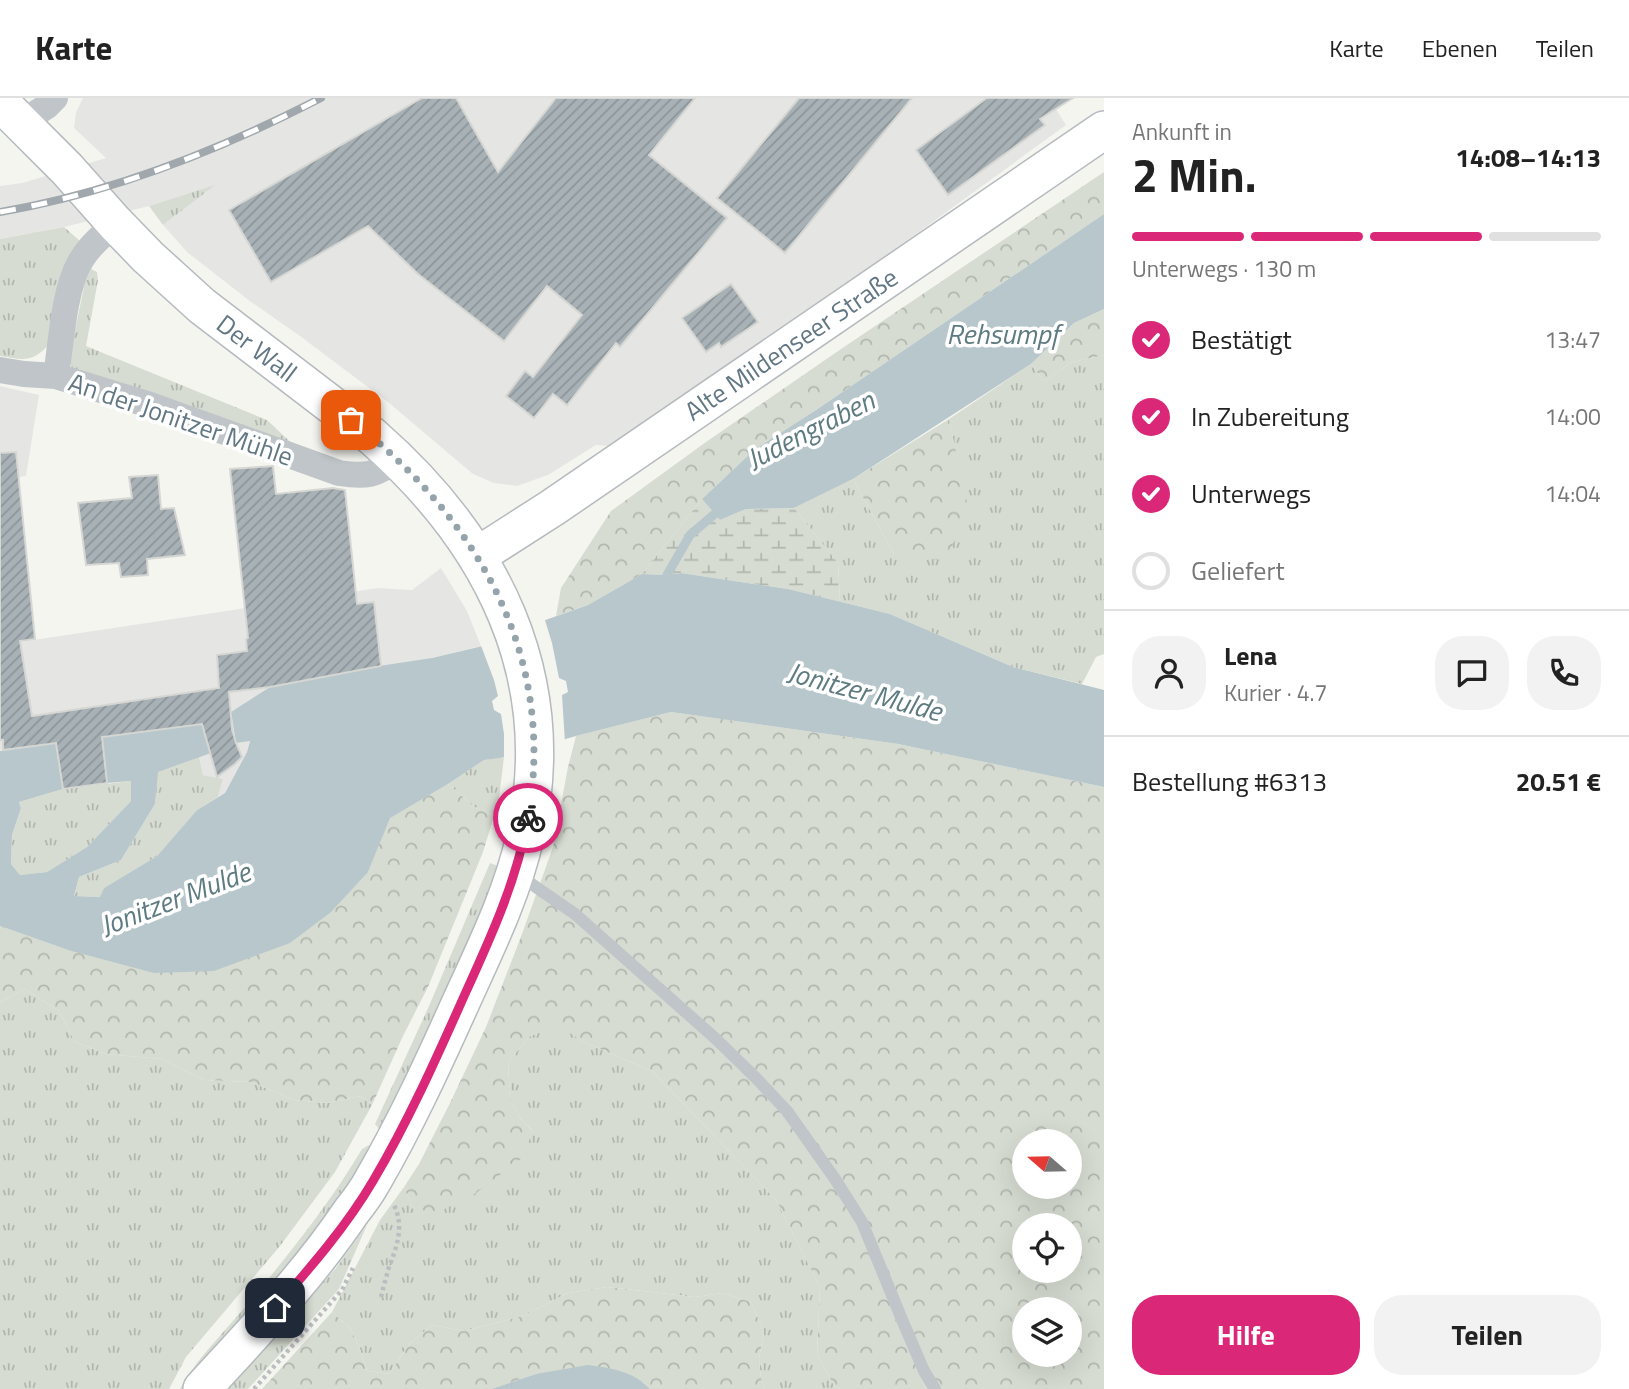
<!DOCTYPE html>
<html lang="de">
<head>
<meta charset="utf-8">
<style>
  :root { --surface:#fff; --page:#f2f2f2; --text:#222; --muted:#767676; --line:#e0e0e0; --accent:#db2777 }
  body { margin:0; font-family:"Titillium Web",sans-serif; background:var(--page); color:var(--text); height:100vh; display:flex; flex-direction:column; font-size:26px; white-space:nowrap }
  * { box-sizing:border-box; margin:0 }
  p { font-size:23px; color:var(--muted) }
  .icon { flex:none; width:38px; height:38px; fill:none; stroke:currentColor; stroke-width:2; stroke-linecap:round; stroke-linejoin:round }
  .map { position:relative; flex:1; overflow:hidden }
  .details { display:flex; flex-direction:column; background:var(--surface); width:525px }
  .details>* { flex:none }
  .needle { width:46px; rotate:290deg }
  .buttons { position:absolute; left:1012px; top:1031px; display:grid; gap:14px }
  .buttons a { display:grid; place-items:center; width:70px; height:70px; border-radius:50%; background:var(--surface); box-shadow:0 7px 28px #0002; font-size:35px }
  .pin { position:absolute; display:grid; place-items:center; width:60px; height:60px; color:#fff; margin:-30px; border-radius:14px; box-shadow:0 4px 10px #0006 }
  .courier { position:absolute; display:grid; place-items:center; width:70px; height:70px; margin:-35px; border:5px solid #db2777; border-radius:50%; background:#fff; color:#222; box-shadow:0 2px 9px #0007 }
  .summary em { font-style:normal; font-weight:700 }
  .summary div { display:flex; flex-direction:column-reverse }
  .summary { display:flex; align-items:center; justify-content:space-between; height:119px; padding:0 28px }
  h1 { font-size:46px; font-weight:700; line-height:52px }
  .bar { display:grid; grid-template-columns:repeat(4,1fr); gap:10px 7px; align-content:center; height:84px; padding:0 28px }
  .bar i { height:9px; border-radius:5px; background:var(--line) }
  .bar .selected { background:var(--accent) }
  .bar p { grid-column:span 4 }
  .line { display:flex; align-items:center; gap:18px; padding:0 28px; border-top:2px solid var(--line) }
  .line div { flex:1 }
  .round { display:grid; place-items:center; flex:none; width:74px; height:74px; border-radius:28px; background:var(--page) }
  ol { padding:0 28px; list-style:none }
  li { display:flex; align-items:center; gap:21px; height:77px }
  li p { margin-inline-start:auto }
  li .icon { padding:7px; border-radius:50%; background:var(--accent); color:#fff; stroke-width:4 }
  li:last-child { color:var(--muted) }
  li i { width:38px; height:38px; border:4px solid var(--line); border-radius:50% }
  .action { display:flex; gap:14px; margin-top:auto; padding:14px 28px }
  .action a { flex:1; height:80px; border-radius:28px; background:var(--accent); color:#fff; font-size:28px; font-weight:700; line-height:80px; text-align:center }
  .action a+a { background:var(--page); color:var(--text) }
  header { display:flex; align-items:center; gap:42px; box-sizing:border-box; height:98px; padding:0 35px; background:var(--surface); border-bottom:2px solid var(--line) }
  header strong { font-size:33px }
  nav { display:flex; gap:38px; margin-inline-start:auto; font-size:24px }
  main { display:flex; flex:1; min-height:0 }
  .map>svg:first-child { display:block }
  .built { fill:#e5e6e4 }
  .grass { fill:url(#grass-tufts) }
  .forest { fill:url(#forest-crowns); fill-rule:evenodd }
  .wetland { fill:url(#wetland-marsh) }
  .water { fill:#b8c7cb }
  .pier { fill:#f5f5f0 }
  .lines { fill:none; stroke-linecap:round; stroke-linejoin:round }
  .stream { stroke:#b8c7cb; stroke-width:9 }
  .building { fill:url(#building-hatch); stroke:#d6d6d3; stroke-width:2 }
  .secondary-casing { stroke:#b4babe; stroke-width:40 }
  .path { stroke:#bbbec0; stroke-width:4.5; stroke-dasharray:3.5 3.5; stroke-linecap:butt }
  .lane { stroke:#bfc5c8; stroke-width:12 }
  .street { stroke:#bfc5c8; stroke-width:26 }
  .secondary { stroke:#fff; stroke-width:37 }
  .rail-casing { stroke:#a0a8ad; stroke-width:8 }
  .rail { stroke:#fff; stroke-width:5; stroke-dasharray:16; stroke-linecap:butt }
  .done { stroke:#95a3aa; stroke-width:7; stroke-dasharray:0 12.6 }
  .route { stroke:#db2777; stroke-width:9 }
  .labels { text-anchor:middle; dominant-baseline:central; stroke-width:7; stroke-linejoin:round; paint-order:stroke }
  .street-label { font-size:26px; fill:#627784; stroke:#fff }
  .water-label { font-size:28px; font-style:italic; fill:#5d7b81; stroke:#fff }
</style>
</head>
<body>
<header>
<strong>Karte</strong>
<nav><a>Karte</a><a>Ebenen</a><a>Teilen</a></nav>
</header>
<main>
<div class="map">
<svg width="1104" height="1291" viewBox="0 0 1104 1291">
  <defs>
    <pattern id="grass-tufts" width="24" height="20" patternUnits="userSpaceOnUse" patternTransform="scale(1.75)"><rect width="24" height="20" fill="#d6dcd1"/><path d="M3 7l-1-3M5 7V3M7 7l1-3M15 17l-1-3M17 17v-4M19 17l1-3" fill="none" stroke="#b1b7af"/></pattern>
    <pattern id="forest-crowns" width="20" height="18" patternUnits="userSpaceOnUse" patternTransform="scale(1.75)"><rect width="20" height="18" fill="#d6dcd1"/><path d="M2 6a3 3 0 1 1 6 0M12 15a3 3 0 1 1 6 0" fill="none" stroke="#b1b7af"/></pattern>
    <pattern id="wetland-marsh" width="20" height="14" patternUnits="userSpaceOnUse" patternTransform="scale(1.75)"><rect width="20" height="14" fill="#d6dcd1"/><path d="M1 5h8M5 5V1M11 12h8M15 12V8" fill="none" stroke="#b1b7af"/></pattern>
    <pattern id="building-hatch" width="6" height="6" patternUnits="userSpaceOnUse" patternTransform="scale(1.75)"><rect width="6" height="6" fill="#a8b2b6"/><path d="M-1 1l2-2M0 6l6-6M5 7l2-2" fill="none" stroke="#8c969a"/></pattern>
  </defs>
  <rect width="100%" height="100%" fill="#f5f5f0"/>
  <path class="built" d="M83 0H1049L1066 27 681 307 610 348 596 347 548 377 517 388 494 385 473 376 389 305 300 238 251 204 187 154 163 127 213 88 149 108 64 129 0 141V88L22 85 106 60 74 30 76 14Z
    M0 288 39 297 26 378 0 382Z
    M441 470 467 513 481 548 432 560 295 583 231 614 236 645 250 642 247 654 225 695 218 699 223 681 203 677 199 659 103 639 107 685 63 691 3 651 0 653V547L378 490 412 492Z"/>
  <path class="grass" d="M215 87 163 127 149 108Z
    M64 129 80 143 49 246C33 265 23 262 0 258V141Z
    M91 171 97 174 98 182 86 248 267 322 300 353 72 270 69 261 85 184Z
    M1104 257V556L1096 559 1082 586 1013 569 890 516 840 504 838 465 794 410 853 381 894 456 967 409 949 321 1031 266 1044 283 1072 264Z
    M199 659 203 677 223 681 218 699 197 712 157 758 104 790 101 799 74 798 79 779 121 762 155 706 157 674Z
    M504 659 499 700 494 718 474 709 448 686 484 662Z
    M131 683V703L87 749 47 774 20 777 11 766 12 737 21 710 19 704 63 691Z
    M490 765 498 768 476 829 384 1033 380 1032 375 1026 429 908Z
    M25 891 59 913 75 944 106 956 161 961 204 982 251 984 294 1002 327 1005 361 998 372 1007 335 1074 280 1148 186 1259 169 1291H0V904Z
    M559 927 584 944 652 973 776 1102 820 1189 817 1257 836 1291H765L761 1280 759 1261 764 1234 751 1204 723 1195 695 1199 607 1189 568 1195 523 1218 464 1233 432 1227 409 1246 389 1276 367 1273 360 1251 350 1230 332 1214 380 1122 404 1089 413 1111 533 1033 520 1020 510 1001 508 964 530 938Z
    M369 1047 375 1051 356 1082 259 1208 183 1291H180C198 1258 227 1232 250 1203 290 1155 330 1105 362 1051Z
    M367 1127 339 1191 248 1291H227L336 1170Z"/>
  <path class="forest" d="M1104 74V116L816 312 754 352 702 401 642 476 588 507 556 518 561 490 611 413 706 344 841 251Z
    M1104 211V257L1072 264 1044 283 1031 266 1074 225Z
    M949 321 968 409 946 463 894 456 853 381Z
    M671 614 898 646 1104 689V1291H836L817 1257 820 1189 776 1102 652 973 584 944 559 928 530 938 508 964 510 1001 520 1020 533 1033 521 1061 472 1098 438 1114 413 1111 404 1089 419 1066 450 1005 486 929 522 836 553 749 568 669 576 638ZM1024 1043H1069V1088H1024ZM1024 1127H1069V1172H1024ZM1024 1211H1069V1256H1024Z
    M448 686 474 709 494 718 483 754 428 889 403 938 372 1007 361 998 327 1005 294 1002 251 984 204 982 161 961 106 956 75 944 59 913 25 891 0 904V828L68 852 368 774 389 720Z
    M607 1189 695 1199 723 1195 751 1204 764 1234 759 1261 761 1280 765 1291H650L644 1285 536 1276 491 1291H262L332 1214 350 1230 360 1251 367 1273 389 1276 409 1246 432 1227 464 1233 523 1218 568 1195Z"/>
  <path class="wetland" d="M702 401 720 422 746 411 794 410 838 465 840 504 788 491 681 475 667 477 642 476Z"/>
  <path class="water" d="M1104 116V211L1074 225 1031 266 853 381 794 410 746 411 720 422 702 401 754 352 816 312Z
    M681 475 788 491 890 516 1013 569 1104 592V689L898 646 671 614 576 638 500 660 484 662 448 686 390 720 368 774 331 814 290 845 214 873 154 875 68 852 0 828V653L56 645 63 691 19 704 21 710 12 737 11 766 20 777 47 774 87 749 131 703V683L107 685 102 639 223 623 225 650 158 674 155 706 121 762 79 779 74 798 100 799 104 790 157 758 197 712 225 695 247 654 250 643 236 645 231 614 270 589 379 568 432 560 491 546 534 526 588 507 642 476 667 477Z
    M588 1267C611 1270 633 1273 650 1291H491L536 1276Z"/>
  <path class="pier" d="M544 519 552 545 559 580 566 583 568 594 562 597 565 645 504 663V636L501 616 494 612 492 603 498 598 494 582 480 545 490 543Z"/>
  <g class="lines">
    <path class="stream" d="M664 488 667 477 690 437 724 408"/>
  </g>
  <path class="building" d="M422 0H456L498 74 556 0H695L649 57 727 120 620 249 616 245 567 307 553 296 534 320 506 298 525 273 533 279 582 217 547 188 504 243 418 176 368 128 271 184 229 112Z
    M799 0H912L785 155 717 100Z
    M987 0H1073L1040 21 1045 27 948 97 916 52Z
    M731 186 758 224 721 249 719 245 706 254 682 220Z
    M16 354 35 541 20 543 32 618 219 590 217 557 247 553 246 541 248 540 230 371 273 368 276 396 333 390 345 392 357 506 374 504 381 568 270 589 229 594 232 631 236 645 242 659 235 666 217 679 202 626 102 639 107 685 63 691 56 645 3 652V642H0V355Z
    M158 377 161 411 174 410 185 457 147 461 148 477 121 479 119 465 86 467 78 405 132 400 129 379Z"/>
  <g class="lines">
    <defs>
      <path id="secondary" d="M0 4 67 71 115 125 148 159 202 208 372 338C492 443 561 578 525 739 512 797 485 851 461 904 434 964 406 1025 373 1082 367 1093 359 1104 351 1114 308 1178 254 1234 202 1291
        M477 458 552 410 1104 32"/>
    </defs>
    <use href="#secondary" class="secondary-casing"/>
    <path class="path" d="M381 1199C383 1190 386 1181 388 1172 396 1150 405 1130 394 1107
      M254 1291 342 1192 353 1170"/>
    <path class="lane" d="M519 776 533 787 575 816 716 941 758 982 787 1013 835 1081 862 1124 903 1224 924 1273 935 1291"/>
    <path class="street" d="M21 25 47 8 55 0
      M0 272 24 276 56 278 150 307 339 375C365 379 377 378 397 360
      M56 278C61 246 64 193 79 166 87 150 102 138 115 125"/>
    <use href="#secondary" class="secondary"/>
    <defs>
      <path id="rail" d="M0 114C112 95 220 52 321 0"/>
    </defs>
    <use href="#rail" class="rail-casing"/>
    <use href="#rail" class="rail"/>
  </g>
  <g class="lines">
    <path class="done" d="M351 322C477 420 557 557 528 720"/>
    <path class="route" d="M275 1210C310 1170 346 1129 373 1083 408 1024 437 959 465 896 491 839 517 782 528 720"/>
  </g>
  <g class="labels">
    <g class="street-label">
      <text transform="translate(791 246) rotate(-34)">Alte Mildenseer Straße</text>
      <text transform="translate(257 250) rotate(37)">Der Wall</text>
      <text transform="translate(181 321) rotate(19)">An der Jonitzer Mühle</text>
    </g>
    <g class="water-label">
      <text x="1003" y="235">Rehsumpf</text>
      <text transform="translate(810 331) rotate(-27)">Judengraben</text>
      <text transform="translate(865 593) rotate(15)">Jonitzer Mulde</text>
      <text transform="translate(175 800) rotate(-21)">Jonitzer Mulde</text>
    </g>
  </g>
</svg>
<div class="buttons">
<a><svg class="needle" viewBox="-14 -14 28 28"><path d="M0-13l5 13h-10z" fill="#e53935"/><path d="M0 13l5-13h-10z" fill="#767676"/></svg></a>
<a><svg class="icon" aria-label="locate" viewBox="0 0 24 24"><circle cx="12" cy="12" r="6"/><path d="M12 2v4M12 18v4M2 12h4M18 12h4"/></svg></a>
<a><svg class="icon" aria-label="layers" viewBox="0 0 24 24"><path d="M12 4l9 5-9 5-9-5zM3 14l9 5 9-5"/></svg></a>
</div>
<div class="pin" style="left:351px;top:322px;background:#ea580c"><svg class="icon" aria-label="bag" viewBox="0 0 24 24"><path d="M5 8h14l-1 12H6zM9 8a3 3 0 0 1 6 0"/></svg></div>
<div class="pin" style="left:275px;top:1210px;background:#1f2937"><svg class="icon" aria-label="home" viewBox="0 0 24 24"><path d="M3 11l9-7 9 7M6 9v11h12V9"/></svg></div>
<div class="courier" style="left:528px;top:720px"><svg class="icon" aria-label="bike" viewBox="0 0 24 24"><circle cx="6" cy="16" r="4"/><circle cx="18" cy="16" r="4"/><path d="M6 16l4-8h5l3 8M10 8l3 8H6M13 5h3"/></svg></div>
</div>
<section class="details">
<div class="summary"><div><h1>2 Min.</h1><p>Ankunft in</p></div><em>14:08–14:13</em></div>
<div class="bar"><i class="selected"></i><i class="selected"></i><i class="selected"></i><i></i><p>Unterwegs · 130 m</p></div>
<ol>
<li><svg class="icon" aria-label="check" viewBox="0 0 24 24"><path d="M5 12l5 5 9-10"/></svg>Bestätigt<p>13:47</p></li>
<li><svg class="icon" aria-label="check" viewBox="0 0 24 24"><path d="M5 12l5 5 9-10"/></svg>In Zubereitung<p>14:00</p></li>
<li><svg class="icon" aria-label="check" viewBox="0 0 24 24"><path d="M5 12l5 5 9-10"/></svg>Unterwegs<p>14:04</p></li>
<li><i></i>Geliefert</li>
</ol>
<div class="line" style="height:126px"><a class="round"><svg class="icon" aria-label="person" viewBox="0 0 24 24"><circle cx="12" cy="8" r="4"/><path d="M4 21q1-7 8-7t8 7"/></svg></a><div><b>Lena</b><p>Kurier · 4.7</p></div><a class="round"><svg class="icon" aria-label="chat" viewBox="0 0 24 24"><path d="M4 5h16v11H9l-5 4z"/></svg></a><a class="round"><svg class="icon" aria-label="phone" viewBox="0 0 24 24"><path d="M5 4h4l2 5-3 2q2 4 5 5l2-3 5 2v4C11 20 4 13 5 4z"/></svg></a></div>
<div class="line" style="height:91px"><div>Bestellung #6313</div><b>20.51 €</b></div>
<div class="action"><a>Hilfe</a><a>Teilen</a></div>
</section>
</main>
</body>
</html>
